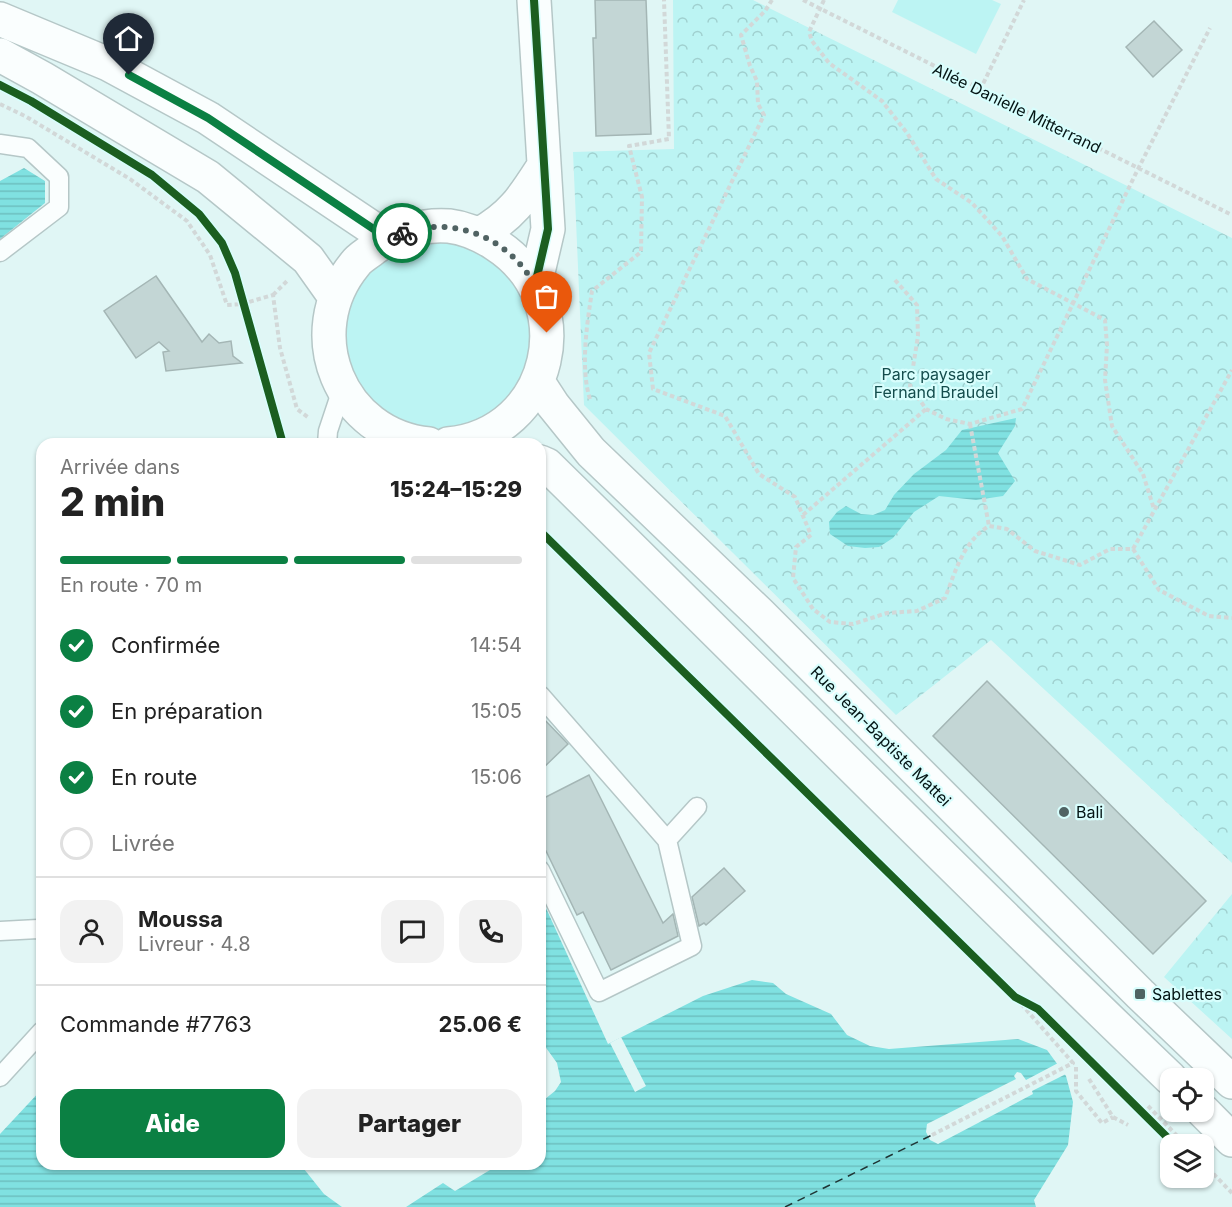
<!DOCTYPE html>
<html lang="fr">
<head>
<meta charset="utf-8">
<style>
  :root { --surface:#fff; --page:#f2f2f2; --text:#222; --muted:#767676; --line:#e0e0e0; --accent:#0b8043 }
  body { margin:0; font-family:Inter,sans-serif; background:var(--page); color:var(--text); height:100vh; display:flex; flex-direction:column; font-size:22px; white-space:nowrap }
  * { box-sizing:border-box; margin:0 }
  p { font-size:20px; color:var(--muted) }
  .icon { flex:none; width:33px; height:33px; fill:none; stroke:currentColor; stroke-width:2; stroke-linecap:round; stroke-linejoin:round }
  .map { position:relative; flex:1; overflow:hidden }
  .panel { position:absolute; left:36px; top:438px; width:510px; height:732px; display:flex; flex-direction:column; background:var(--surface); border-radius:18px; box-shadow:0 2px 4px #0004 }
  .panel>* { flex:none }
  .controls { position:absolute; left:1160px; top:1068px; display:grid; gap:12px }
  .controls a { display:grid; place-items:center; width:54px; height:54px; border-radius:12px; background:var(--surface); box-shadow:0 2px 4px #0004; font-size:30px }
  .pin { position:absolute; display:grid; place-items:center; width:51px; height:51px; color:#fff; margin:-62px -26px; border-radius:50% 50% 50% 0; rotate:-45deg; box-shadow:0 0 6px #0007 }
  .pin .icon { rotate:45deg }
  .courier { position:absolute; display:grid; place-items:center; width:60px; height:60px; margin:-30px; border:4px solid #0b8043; border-radius:50%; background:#fff; color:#222; box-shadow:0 2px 8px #0007 }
  .summary em { font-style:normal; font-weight:800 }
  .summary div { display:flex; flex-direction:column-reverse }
  .summary { display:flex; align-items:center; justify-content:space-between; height:102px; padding:0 24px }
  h1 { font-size:39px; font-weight:800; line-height:45px }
  .bar { display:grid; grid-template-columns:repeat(4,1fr); gap:9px 6px; align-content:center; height:72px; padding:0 24px }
  .bar i { height:8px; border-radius:4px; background:var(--line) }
  .bar .selected { background:var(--accent) }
  .bar p { grid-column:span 4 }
  .line { display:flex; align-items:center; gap:15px; padding:0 24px; border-top:2px solid var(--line) }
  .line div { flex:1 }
  .round { display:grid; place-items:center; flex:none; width:63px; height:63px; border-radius:18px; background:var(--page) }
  ol { padding:0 24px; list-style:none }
  li { display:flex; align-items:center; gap:18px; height:66px }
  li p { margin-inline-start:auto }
  li .icon { padding:6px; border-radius:50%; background:var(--accent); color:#fff; stroke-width:4 }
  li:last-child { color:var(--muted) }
  li i { width:33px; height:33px; border:3px solid var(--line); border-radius:50% }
  .cta { display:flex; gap:12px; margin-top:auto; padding:12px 24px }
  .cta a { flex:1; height:69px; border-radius:18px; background:var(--accent); color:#fff; font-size:24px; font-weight:800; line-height:69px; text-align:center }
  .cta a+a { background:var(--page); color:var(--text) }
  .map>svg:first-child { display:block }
  .grass { fill:#bcf4f3 }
  .forest { fill:url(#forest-crowns) }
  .water { fill:url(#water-rules) }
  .pier { fill:#e0f6f5 }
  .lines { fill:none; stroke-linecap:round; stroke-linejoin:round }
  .ferry { stroke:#1f3535; stroke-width:1.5; stroke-dasharray:8 6; stroke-linecap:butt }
  .building { fill:#c3d6d5; stroke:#a4b6b5; stroke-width:1.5 }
  .lane-casing { stroke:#b5c7c7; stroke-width:21 }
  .secondary-casing { stroke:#b5c7c7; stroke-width:36 }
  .path { stroke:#d2d8d8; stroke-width:4; stroke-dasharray:4.5 3; stroke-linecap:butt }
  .lane { stroke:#fafefe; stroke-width:18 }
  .secondary { stroke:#fafefe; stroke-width:33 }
  .cycleway-casing { stroke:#d8fefd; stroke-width:11 }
  .cycleway { stroke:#1b5e20; stroke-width:8 }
  .done { stroke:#506363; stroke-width:6; stroke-dasharray:0 10.8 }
  .route { stroke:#0b8043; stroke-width:8 }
  .poi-dot { fill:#506363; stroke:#d8fefd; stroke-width:2 }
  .labels { text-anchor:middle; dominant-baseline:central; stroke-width:4.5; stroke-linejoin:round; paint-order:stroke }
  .street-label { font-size:16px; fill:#031414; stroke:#d8fefd }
  .park-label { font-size:16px; fill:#134c4c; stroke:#d8fefd }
  .poi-label { font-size:16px; fill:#031414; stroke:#d8fefd; text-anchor:start }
</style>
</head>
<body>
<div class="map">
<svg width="1232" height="1207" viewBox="0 0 1232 1207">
  <defs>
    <pattern id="forest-crowns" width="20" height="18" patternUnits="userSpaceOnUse" patternTransform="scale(1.5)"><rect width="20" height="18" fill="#bcf4f3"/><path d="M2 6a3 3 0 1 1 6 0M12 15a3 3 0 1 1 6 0" fill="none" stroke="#a0d0cf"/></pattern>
    <pattern id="water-rules" width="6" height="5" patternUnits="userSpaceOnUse" patternTransform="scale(1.5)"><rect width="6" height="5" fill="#80e1e1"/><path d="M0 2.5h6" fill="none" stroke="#6dc0c0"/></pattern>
  </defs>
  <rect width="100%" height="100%" fill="#e0f6f5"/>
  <path class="grass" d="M898 0H992L1001 4 976 54 892 12Z
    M449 226 536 285 524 404 417 443 333 367 355 263Z"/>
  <path class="forest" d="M673 0H753L1232 238V863L991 640 896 715 584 405 573 152 674 149Z
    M1232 894V1039L1164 977Z"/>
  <path class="water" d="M24 168 45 181V203L0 239V181Z
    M1016 418 1015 426 998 453 1015 481 1003 496 976 500 939 496 914 512 893 538 879 547 865 548 848 546 830 534 829 522 837 512 846 506 861 514 873 515 885 510 894 495 914 474 946 450 962 430Z
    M540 895 608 1044 703 996 752 980 773 983 786 994 831 1014 847 1035 870 1046 889 1049 1018 1039 1047 1050 1066 1076 1073 1102 1068 1145 1034 1200 1036 1207H406L443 1183 455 1191 495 1167 494 1164H540V1103L555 1091 561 1082 557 1063 544 1045 540 1034Z
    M42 1089V1164H300L324 1194 342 1207H0V1134Z"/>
  <path class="pier" d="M621 1037 646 1086 635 1092 610 1043Z
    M1060 1062 1068 1073 1032 1091 1033 1094 938 1144 930 1140 926 1132 927 1124 1016 1079 1014 1076 1017 1072 1021 1073 1026 1080Z"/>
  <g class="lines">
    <path class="ferry" d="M785 1207 932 1135"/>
  </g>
  <path class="building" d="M595 0H646L651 134 596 136 593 38H596Z
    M1154 21 1182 50 1153 77 1126 47Z
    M156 276 202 342 209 334 219 343 231 341 233 356 242 363 166 371 163 352 169 351 159 342 136 358 104 311Z
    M987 681 1206 901 1153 954 933 736Z
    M540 715 568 744 540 771Z
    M589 775 663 923 673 914 678 936 611 970 583 912 577 915 546 851 540 854V800Z
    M724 868 745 891 706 925 704 923 699 926 692 897Z"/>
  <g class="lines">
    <defs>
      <path id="lane" d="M0 144 28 148 59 177V207L0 252
        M327 444 328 431 342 389
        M540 695 667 840 692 946 599 992 540 870
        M667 840 697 807
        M0 931 38 929 42 930
        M0 1077 42 1031"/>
      <path id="secondary" d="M534 0 548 229 535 285
        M0 19 108 64 208 118 387 238
        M0 55 42 78 208 177 308 259 335 297
        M480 234C513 215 523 198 543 167
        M538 382 553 405 591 452 760 614 1140 994 1232 1082
        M429 444C340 435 298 333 355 264 359 258 367 254 373 249 394 233 421 224 449 226 466 228 481 235 495 244 583 300 553 434 448 444
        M540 462 547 465C755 669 960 877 1170 1078
        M1203 1111 1232 1140"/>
    </defs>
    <use href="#lane" class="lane-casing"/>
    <use href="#secondary" class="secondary-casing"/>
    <path class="path" d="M772 0 765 11 741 35 750 66 757 81 758 104 764 115 649 353 653 389 725 416 759 474 795 497 811 535 796 547 793 578 813 609 830 622 853 624 887 613 917 611 945 598C956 570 963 542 989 526L1007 529 1035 551 1080 565 1110 549H1133L1232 370
      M803 0 1232 215
      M824 0 809 32 812 41 829 63 882 101 907 133 936 179 972 203 1002 236 1027 279 1105 320 1107 345 1105 380 1112 426 1143 474 1154 509
      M980 90 1024 0
      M0 104 25 116 130 179 187 221 210 255 227 305 242 304 273 295 280 348 297 409 309 418
      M895 280 917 305 918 336 910 386 926 409 946 419 970 424 1022 409 1138 169 1210 28
      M273 295 287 281
      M590 399C580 368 587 324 592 291L641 252 642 197 629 146 669 139 664 0
      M970 424 989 526
      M803 515 926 409
      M1133 549 1159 590 1209 616 1232 618
      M1076 1067V1091L1102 1123 1113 1117
      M1089 1079 1113 1117 1128 1125
      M1148 1106 1185 1144
      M932 1135 1073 1063 1015 997
      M1203 1163 1232 1193"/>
    <use href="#lane" class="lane"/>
    <use href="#secondary" class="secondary"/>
    <defs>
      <path id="cycleway" d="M534 0 548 229 535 285
        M0 85 31 101 152 175 199 214 222 243 235 273 283 444
        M540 531 1015 997 1038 1009 1174 1144"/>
    </defs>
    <use href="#cycleway" class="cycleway-casing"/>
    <use href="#cycleway" class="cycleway"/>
  </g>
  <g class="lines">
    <path class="done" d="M402 233C472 209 545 259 547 333"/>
    <path class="route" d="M129 75 208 118 387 238 402 233"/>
  </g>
  <g class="poi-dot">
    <circle cx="1064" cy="812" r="6"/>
    <rect x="1134" y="988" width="12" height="12" rx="3"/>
  </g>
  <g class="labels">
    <g class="street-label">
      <text transform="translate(1017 108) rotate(26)">Allée Danielle Mitterrand</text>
      <text transform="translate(881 736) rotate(45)">Rue Jean-Baptiste Mattei</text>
    </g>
    <g class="park-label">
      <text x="936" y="374">Parc paysager<tspan x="936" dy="18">Fernand Braudel</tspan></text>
    </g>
    <g class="poi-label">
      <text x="1076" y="812">Bali</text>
      <text x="1152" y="994">Sablettes</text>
    </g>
  </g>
</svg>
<div class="controls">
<a><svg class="icon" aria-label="locate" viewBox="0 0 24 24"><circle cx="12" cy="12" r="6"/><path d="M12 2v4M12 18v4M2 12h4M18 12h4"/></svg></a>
<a><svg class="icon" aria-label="layers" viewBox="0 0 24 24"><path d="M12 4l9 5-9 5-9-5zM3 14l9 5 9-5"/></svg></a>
</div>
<div class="pin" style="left:547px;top:333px;background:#ea580c"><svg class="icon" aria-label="bag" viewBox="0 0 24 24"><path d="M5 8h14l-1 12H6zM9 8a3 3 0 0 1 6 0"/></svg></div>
<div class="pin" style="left:129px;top:75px;background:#1f2937"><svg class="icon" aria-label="home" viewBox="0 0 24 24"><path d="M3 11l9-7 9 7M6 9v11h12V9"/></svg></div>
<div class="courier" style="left:402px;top:233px"><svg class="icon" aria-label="bike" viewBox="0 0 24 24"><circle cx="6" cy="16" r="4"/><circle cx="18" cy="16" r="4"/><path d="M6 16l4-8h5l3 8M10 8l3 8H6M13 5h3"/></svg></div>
<section class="panel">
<div class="summary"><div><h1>2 min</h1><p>Arrivée dans</p></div><em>15:24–15:29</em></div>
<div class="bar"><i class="selected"></i><i class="selected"></i><i class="selected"></i><i></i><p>En route · 70 m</p></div>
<ol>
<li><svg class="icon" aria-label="check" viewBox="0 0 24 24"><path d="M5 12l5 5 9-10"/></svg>Confirmée<p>14:54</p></li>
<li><svg class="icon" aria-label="check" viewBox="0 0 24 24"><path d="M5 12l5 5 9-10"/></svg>En préparation<p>15:05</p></li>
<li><svg class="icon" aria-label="check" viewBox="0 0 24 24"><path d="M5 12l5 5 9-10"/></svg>En route<p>15:06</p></li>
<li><i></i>Livrée</li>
</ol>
<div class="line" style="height:108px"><a class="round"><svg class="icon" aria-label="person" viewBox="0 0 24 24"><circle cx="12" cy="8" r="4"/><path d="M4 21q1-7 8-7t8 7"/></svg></a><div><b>Moussa</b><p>Livreur · 4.8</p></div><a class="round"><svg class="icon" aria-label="chat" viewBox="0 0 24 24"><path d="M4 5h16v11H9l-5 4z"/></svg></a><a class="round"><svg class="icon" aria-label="phone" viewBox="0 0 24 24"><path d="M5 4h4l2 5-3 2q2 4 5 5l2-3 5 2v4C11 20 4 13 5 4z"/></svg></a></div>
<div class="line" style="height:78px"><div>Commande #7763</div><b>25.06 €</b></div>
<div class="cta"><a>Aide</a><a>Partager</a></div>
</section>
</div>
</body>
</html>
